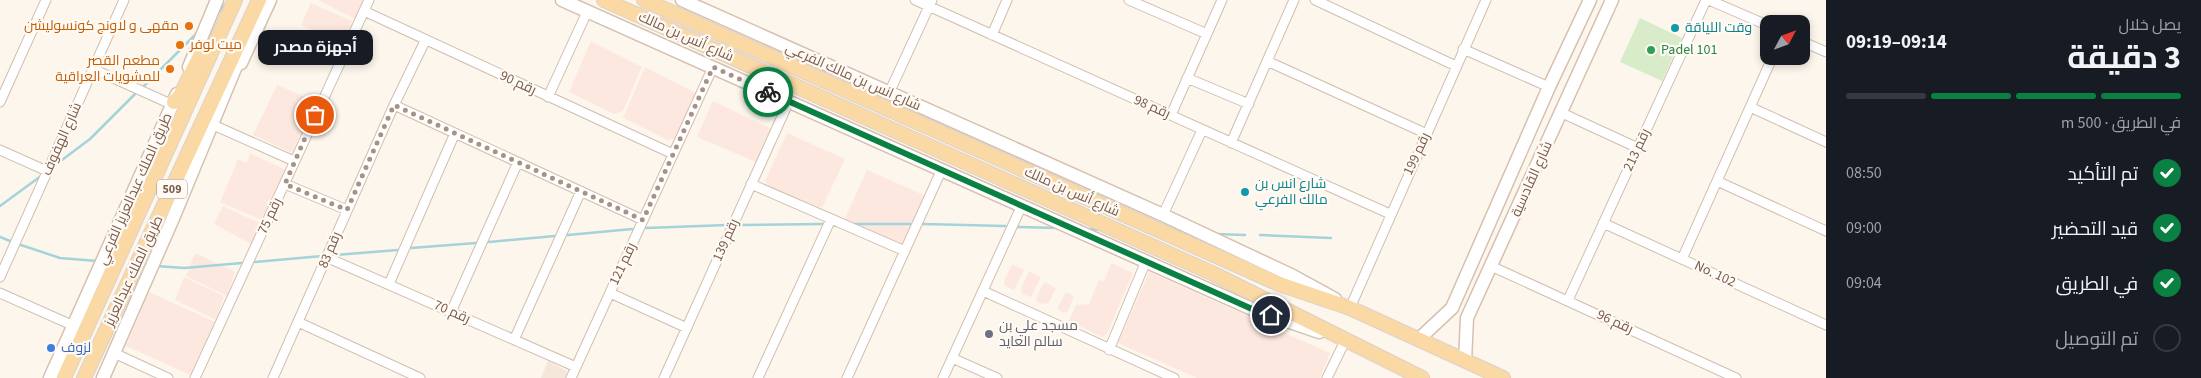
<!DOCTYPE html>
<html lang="ar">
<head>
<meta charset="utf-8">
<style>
  :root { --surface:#171b24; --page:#20242c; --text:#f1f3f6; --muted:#9ea1a6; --line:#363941; --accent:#0b8043 }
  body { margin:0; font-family:"Source Sans 3",Cairo,sans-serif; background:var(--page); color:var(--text); direction:rtl; height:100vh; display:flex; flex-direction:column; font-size:19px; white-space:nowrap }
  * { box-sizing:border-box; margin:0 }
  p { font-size:16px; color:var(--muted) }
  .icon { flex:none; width:28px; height:28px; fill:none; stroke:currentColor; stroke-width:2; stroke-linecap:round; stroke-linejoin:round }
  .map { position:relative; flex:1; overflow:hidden; direction:ltr }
  .panel { display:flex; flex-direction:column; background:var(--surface); width:375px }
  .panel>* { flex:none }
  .needle { width:32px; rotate:49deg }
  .tools { position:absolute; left:1760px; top:15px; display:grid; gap:10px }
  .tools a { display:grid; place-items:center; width:50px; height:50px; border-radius:10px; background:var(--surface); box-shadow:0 2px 8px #0003; font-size:25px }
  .pin { position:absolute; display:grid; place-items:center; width:42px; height:42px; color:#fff; margin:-21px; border:2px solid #fff; border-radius:50%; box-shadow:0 1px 5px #0007 }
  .courier { position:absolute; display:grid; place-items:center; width:50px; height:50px; margin:-25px; border:4px solid #0b8043; border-radius:50%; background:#fff; color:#222; box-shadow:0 1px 6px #0007 }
  .bubble { position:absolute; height:35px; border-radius:10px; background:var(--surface); box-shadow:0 2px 8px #0003; font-size:16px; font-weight:700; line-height:35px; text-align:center; direction:rtl }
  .head em { font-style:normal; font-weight:700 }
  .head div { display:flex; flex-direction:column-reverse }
  .head { display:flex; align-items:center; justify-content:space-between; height:85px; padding:0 20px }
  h1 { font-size:32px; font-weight:700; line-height:38px }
  .bar { display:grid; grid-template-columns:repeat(4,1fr); gap:8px 5px; align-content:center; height:60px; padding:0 20px }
  .bar i { height:6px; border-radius:4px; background:var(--line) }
  .bar .selected { background:var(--accent) }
  .bar p { grid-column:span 4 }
  ol { padding:0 20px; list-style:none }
  li { display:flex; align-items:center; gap:15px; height:55px }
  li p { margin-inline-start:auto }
  li .icon { padding:5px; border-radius:50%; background:var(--accent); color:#fff; stroke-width:4 }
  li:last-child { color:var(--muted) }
  li i { width:28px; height:28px; border:2px solid var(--line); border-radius:50% }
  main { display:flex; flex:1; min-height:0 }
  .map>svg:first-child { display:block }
  .residential { fill:#f5e8da }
  .commercial { fill:#fde8e0 }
  .green { fill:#d8ecc9 }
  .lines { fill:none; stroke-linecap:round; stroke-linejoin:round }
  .stream { stroke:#a5d3da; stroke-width:2.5 }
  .street-casing { stroke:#d1beb0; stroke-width:11 }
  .secondary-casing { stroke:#d6c0b0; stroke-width:15 }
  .primary-casing { stroke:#dad1cd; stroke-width:16 }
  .street { stroke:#fff; stroke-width:9 }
  .secondary { stroke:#fff; stroke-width:12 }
  .primary { stroke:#fbd9a5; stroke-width:14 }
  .done { stroke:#a89285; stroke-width:5; stroke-dasharray:0 9 }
  .route { stroke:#0b8043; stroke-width:6 }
  .food-dot { fill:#e8710a; stroke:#fffaf3; stroke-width:2 }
  .culture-dot { fill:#0f9aa8; stroke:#fffaf3; stroke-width:2 }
  .leisure-dot { fill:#2e9e5b; stroke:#fffaf3; stroke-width:2 }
  .worship-dot { fill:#6b7280; stroke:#fffaf3; stroke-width:2 }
  .shop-dot { fill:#3f7fe0; stroke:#fffaf3; stroke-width:2 }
  .labels { text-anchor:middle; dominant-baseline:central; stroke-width:4.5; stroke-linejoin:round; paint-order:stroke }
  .shield { fill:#fffaf3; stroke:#a28b7f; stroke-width:1 }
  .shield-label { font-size:12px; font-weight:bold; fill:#7a5c4d }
  .food-label { font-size:14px; fill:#c56008; stroke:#fffaf3; text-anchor:end }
  .culture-label { font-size:14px; fill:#0d838f; stroke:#fffaf3; text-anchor:start }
  .street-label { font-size:14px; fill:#7a5c4d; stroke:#fffaf3 }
  .leisure-label { font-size:14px; fill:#27864d; stroke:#fffaf3; text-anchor:start }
  .worship-label { font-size:14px; fill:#5b616d; stroke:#fffaf3; text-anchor:start }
  .shop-label { font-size:14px; fill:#366cbe; stroke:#fffaf3; text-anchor:start }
</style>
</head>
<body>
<main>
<section class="panel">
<div class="head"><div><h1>3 دقيقة</h1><p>يصل خلال</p></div><em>09:14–09:19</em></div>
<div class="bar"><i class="selected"></i><i class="selected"></i><i class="selected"></i><i></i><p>في الطريق · 500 m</p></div>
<ol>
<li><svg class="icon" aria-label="check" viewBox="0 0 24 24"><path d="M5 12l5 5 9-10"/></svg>تم التأكيد<p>08:50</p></li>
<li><svg class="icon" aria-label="check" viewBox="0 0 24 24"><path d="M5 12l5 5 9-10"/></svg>قيد التحضير<p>09:00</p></li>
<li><svg class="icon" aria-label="check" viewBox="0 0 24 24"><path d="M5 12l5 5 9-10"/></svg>في الطريق<p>09:04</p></li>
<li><i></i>تم التوصيل</li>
</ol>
</section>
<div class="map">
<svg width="1826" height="378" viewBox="0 0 1826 378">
  <rect width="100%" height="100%" fill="#fdf6ec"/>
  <path class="residential" d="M548 361 567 371 566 378H541Z"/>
  <path class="commercial" d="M318 0H363L355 19Z
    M311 3 352 21 343 44 301 25Z
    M591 41 642 67 623 111 614 114 569 92Z
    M645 67 696 93 676 138 668 140 623 118Z
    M277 85 315 101 292 153 253 135Z
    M713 101 772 129 756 162 697 137Z
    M787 133 845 159 822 208 770 187 765 181Z
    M250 153 286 170 264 221 220 202 238 159 247 163Z
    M867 170 926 196 903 245 850 224 845 218Z
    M223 206 262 224 253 245 214 224Z
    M195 253 235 272 227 296 186 276Z
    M1111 263 1133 273 1107 334 1102 337 1069 321 1076 305 1089 304 1099 280 1104 281Z
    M1012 264 1024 270 1014 290 1005 286 1004 281Z
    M1029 271 1041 277 1031 297 1022 294 1021 288Z
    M1149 272 1330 353 1320 378H1197L1118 343Z
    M184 277 224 296 216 320 175 300Z
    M1044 282 1056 288 1048 304 1038 303 1036 299Z
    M149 292 215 322 193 376 126 346Z
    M1066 292 1074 296 1068 311 1064 313 1057 309Z"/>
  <path class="green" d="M1640 18 1682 38 1662 81 1620 62Z"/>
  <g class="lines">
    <path class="stream" d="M217 14 228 1
      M144 86 197 33
      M54 166 90 139 135 94
      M0 206 41 176
      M855 224H910
      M923 224 1005 226
      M740 225 822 224
      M1018 227 1059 228
      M646 228 727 225
      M1089 229 1100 230
      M1215 234 1245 235
      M568 235 632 229
      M1260 235 1331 238
      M0 237 10 241
      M489 242 555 236
      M21 245 60 258 97 261
      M411 248 476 243
      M335 255 398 250
      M255 262 322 256
      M156 266 184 268 242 263"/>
    <defs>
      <path id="street" d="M915 0 1390 214
        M1129 0 1207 34
        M1315 0 1456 66
        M1709 0 1769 26
        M364 11 673 154
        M992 35 1007 0
        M1801 41 1826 52
        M1463 49 1549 87
        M1267 61 1427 134
        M93 69 173 105
        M1187 78 1249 104
        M889 93 932 0
        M548 97 587 12
        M0 102 46 0
        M394 105 643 220
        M1750 107 1826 142
        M1562 113 1638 148
        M1171 115 1222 0
        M211 124 294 161
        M1231 143 1294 0
        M0 150 47 171
        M1717 181 1826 231
        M285 184 347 210
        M751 184 905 251
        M1163 215 1202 130
        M1603 223 1826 325
        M328 258 576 367
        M1682 259 1773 56
        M1493 267 1736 378
        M0 277 124 0
        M389 284 455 133
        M983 291 1174 378
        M0 293 74 326
        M610 293 687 328
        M1568 300 1706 0
        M1350 308 1486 0
        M451 312 518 162
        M298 322 420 378
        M514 340 581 191
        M1109 350 1146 261
        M114 353 168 378
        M952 358 997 378
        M195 378 369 0
        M273 378 394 105 425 41
        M571 378 713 67
        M664 378 789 101
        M758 378 831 219
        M847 378 942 169
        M943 378 1022 205
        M1327 378 1345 341"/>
      <path id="secondary" d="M562 0 1252 309 1319 332
        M682 0 1163 215 1293 276 1335 299
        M241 63 270 0
        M189 67 217 0
        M1419 339 1452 308 1549 87 1590 0
        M1465 361 1467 318 1612 0
        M50 378 177 94
        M103 378 174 216 241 54"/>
      <path id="primary" d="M604 0 1214 274 1422 378
        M644 0 1279 284 1350 308 1503 378
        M174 102 180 96 200 56
        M64 378 235 0
        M84 378 259 0"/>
    </defs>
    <use href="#street" class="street-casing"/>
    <use href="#secondary" class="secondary-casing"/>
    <use href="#primary" class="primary-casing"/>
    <use href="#street" class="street"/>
    <use href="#secondary" class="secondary"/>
    <use href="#primary" class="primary"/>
  </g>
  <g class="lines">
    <path class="done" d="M315 115 285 184 347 210 394 105 643 220 713 67 768 92"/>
    <path class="route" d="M768 92 1252 309 1271 315"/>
  </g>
  <g class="food-dot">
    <circle cx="189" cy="26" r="5"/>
    <circle cx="180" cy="45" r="5"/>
    <circle cx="170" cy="69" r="5"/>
  </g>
  <g class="culture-dot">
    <circle cx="1675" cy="28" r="5"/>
    <circle cx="1245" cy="192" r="5"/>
  </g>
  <circle class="leisure-dot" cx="1651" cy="50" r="5"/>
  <circle class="worship-dot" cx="989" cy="334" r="5"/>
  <circle class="shop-dot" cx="51" cy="348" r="5"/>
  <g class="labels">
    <rect class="shield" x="157" y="179.5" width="30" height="19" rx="4"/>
    <g class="shield-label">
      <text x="172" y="189">509</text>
    </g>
    <g class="food-label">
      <text x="179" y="26">مقهى و لاونج كونسوليشن</text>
      <text x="190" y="45" text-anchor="start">ميت لوفر</text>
      <text x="160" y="61">مطعم القصر<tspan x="160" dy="16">للمشويات العراقية</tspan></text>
    </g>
    <g class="culture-label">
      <text x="1685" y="28">وقت اللياقة</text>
      <text x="1255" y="184">شارع انس بن<tspan x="1255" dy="16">مالك الفرعي</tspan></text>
    </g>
    <g class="street-label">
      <text transform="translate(686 37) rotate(24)">شارع أنس بن مالك</text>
      <text transform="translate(853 77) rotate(24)">شارع انس بن مالك الفرعي</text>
      <text transform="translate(518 83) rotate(25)">رقم 90</text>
      <text transform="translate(1152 107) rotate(24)">رقم 98</text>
      <text transform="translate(62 139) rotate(-66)">شارع الهفوف</text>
      <text transform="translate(1637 150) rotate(-65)">رقم 213</text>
      <text transform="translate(1417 154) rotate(-65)">رقم 199</text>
      <text transform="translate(1532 179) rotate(-66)">شارع القادسية</text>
      <text transform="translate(135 189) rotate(-66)">طريق الملك عبدالعزيز الفرعي</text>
      <text transform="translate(1072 192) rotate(24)">شارع أنس بن مالك</text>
      <text transform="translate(270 216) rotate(-65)">رقم 75</text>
      <text transform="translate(726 240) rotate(-66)">رقم 139</text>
      <text transform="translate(330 250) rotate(-67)">رقم 83</text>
      <text transform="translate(623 264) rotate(-65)">رقم 121</text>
      <text transform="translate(134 271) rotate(-65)">طريق الملك عبدالعزيز</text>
      <text transform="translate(1715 274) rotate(25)">No. 102</text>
      <text transform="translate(452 312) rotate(24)">رقم 70</text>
      <text transform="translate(1615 322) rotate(25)">رقم 96</text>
    </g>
    <g class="leisure-label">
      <text x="1661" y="50">Padel 101</text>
    </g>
    <g class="worship-label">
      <text x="999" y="326">مسجد علي بن<tspan x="999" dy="16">سالم العايد</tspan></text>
    </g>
    <g class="shop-label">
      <text x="61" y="348">لزوف</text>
    </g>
  </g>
</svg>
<div class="tools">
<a><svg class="needle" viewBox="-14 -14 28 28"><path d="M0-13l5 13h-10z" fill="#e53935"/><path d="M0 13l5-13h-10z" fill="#9ea1a6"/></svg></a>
</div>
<div class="pin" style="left:315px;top:115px;background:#ea580c"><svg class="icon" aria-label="bag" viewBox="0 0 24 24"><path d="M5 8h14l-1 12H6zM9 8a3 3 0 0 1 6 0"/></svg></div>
<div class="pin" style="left:1271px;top:315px;background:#1f2937"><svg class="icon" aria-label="home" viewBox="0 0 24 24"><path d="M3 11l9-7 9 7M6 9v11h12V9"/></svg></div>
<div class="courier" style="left:768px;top:92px"><svg class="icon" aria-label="bike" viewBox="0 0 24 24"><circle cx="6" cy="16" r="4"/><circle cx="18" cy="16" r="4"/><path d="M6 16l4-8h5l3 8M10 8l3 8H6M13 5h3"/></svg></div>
<div class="bubble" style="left:258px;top:30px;width:115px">أجهزة مصدر</div>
</div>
</main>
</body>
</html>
